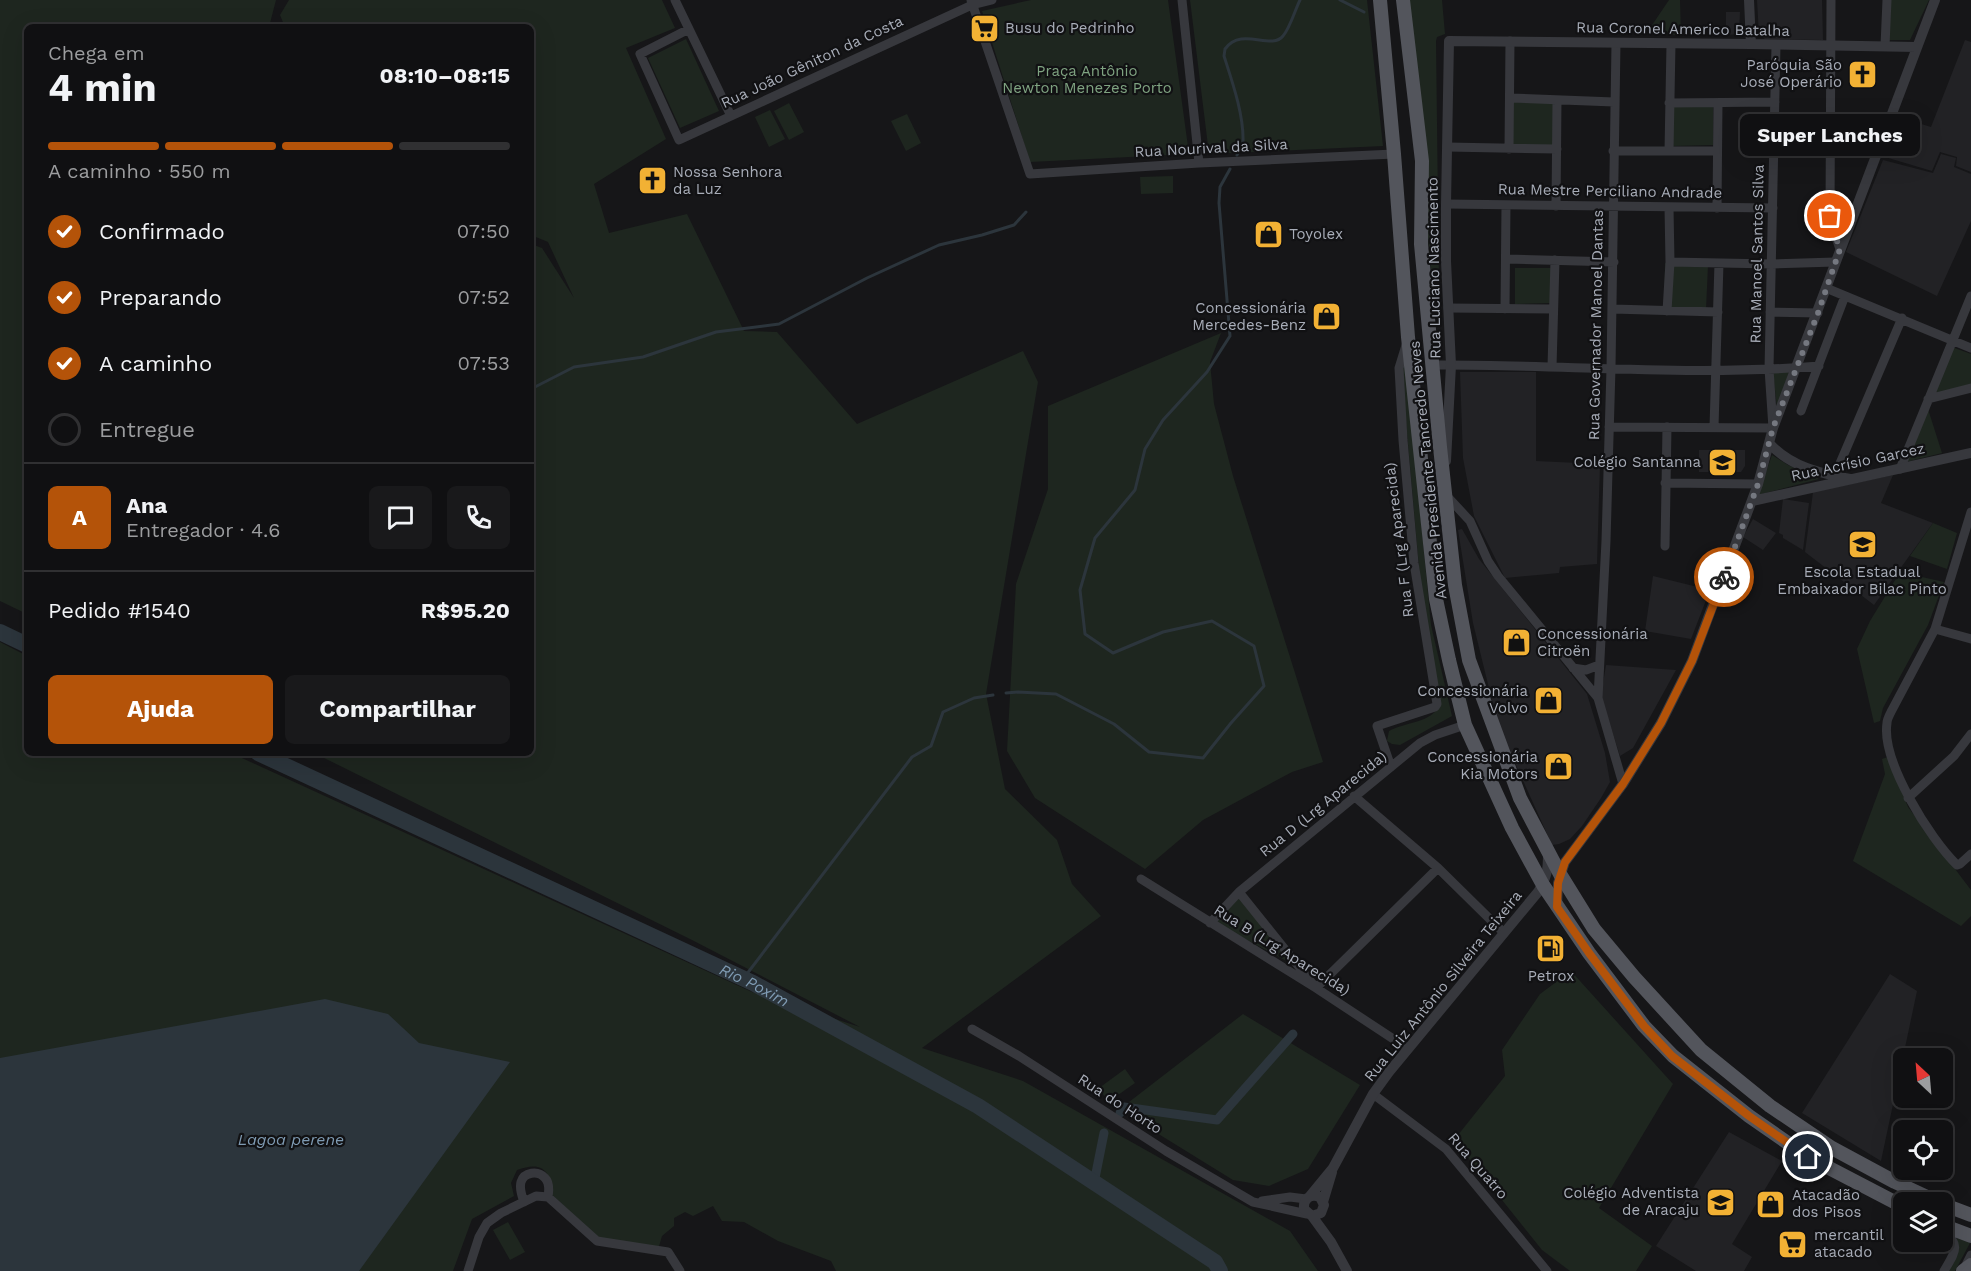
<!DOCTYPE html>
<html lang="pt">
<head>
<meta charset="utf-8">
<style>
  :root { --surface:#101012; --page:#19191b; --text:#f1f3f6; --muted:#9c9d9f; --line:#303032; --accent:#b45309 }
  body { margin:0; font-family:"Work Sans",sans-serif; background:var(--page); color:var(--text); height:100vh; display:flex; flex-direction:column; font-size:22px; white-space:nowrap }
  * { box-sizing:border-box; margin:0 }
  p { font-size:20px; color:var(--muted) }
  .icon { flex:none; width:33px; height:33px; fill:none; stroke:currentColor; stroke-width:2; stroke-linecap:round; stroke-linejoin:round }
  .map { position:relative; flex:1; overflow:hidden }
  .details { position:absolute; left:24px; top:24px; width:510px; height:732px; display:flex; flex-direction:column; background:var(--surface); border-radius:9px; box-shadow:0 6px 24px #0002,0 0 0 2px var(--line) }
  .details>* { flex:none }
  .needle { width:39px; rotate:334deg }
  .tools { position:absolute; left:1893px; top:1048px; display:grid; gap:12px }
  .tools a { display:grid; place-items:center; width:60px; height:60px; border-radius:9px; background:var(--surface); box-shadow:0 6px 24px #0002,0 0 0 2px var(--line); font-size:30px }
  .pin { position:absolute; display:grid; place-items:center; width:51px; height:51px; color:#fff; margin:-26px; border:3px solid #fff; border-radius:50%; box-shadow:0 2px 6px #0007 }
  .courier { position:absolute; display:grid; place-items:center; width:60px; height:60px; margin:-30px; border:4px solid #b45309; border-radius:50%; background:#fff; color:#222; box-shadow:0 2px 8px #0007 }
  .bubble { position:absolute; height:42px; border-radius:9px; background:var(--surface); box-shadow:0 6px 24px #0002,0 0 0 2px var(--line); font-size:20px; font-weight:700; line-height:42px; text-align:center }
  .head em { font-style:normal; font-weight:700 }
  .head div { display:flex; flex-direction:column-reverse }
  .head { display:flex; align-items:center; justify-content:space-between; height:102px; padding:0 24px }
  h1 { font-size:39px; font-weight:700; line-height:45px }
  .bar { display:grid; grid-template-columns:repeat(4,1fr); gap:9px 6px; align-content:center; height:72px; padding:0 24px }
  .bar i { height:8px; border-radius:4px; background:var(--line) }
  .bar .current { background:var(--accent) }
  .bar p { grid-column:span 4 }
  .line { display:flex; align-items:center; gap:15px; padding:0 24px; border-top:2px solid var(--line) }
  .line div { flex:1 }
  .round { display:grid; place-items:center; flex:none; width:63px; height:63px; border-radius:9px; background:var(--page) }
  ol { padding:0 24px; list-style:none }
  li { display:flex; align-items:center; gap:18px; height:66px }
  li p { margin-inline-start:auto }
  li .icon { padding:6px; border-radius:50%; background:var(--accent); color:#fff; stroke-width:4 }
  li:last-child { color:var(--muted) }
  li i { width:33px; height:33px; border:3px solid var(--line); border-radius:50% }
  .cta { display:flex; gap:12px; margin-top:auto; padding:12px 24px }
  .cta a { flex:1; height:69px; border-radius:9px; background:var(--accent); color:#fff; font-size:24px; font-weight:700; line-height:69px; text-align:center }
  .cta a+a { background:var(--page); color:var(--text) }
  .map>svg:first-child { display:block }
  .built { fill:#222225 }
  .green { fill:#1e261f }
  .water { fill:#2c353c }
  .lines { fill:none; stroke-linecap:round; stroke-linejoin:round }
  .stream { stroke:#2c353c; stroke-width:3 }
  .canal { stroke:#2c353c; stroke-width:9 }
  .river { stroke:#2c353c; stroke-width:16 }
  .minor { stroke:#37383d; stroke-width:9 }
  .tertiary { stroke:#37383d; stroke-width:10 }
  .primary { stroke:#53555c; stroke-width:14 }
  .done { stroke:#757880; stroke-width:6; stroke-dasharray:0 10.8 }
  .route { stroke:#b45309; stroke-width:8 }
  .labels { text-anchor:middle; dominant-baseline:central; stroke-width:4.5; stroke-linejoin:round; paint-order:stroke }
  .poi-label { font-size:15px; fill:#a8adb8; stroke:#111113; text-anchor:start }
  .street-label { font-size:15px; fill:#a8adb8; stroke:#111113 }
  .park-label { font-size:15px; fill:#7fa381; stroke:#111113 }
  .water-label { font-size:16px; font-style:italic; fill:#7f9bb3; stroke:#111113 }
</style>
</head>
<body>
<div class="map">
<svg width="1971" height="1271" viewBox="0 0 1971 1271">
  <rect width="100%" height="100%" fill="#161618"/>
  <path class="built" d="M1757 0H1822L1823 40 1765 39 1759 35Z
    M1726 12H1740L1739 34 1726 35Z
    M1965 40 1971 42V172L1956 166 1957 157 1940 152 1932 171 1885 157 1898 117 1931 127Z
    M1941 154 1956 158 1954 167 1971 174V221L1937 296 1846 252 1883 160 1933 173Z
    M1460 372H1536V461L1600 464 1597 564 1560 567 1559 573 1505 578 1474 516 1463 458Z
    M1699 450H1745V466L1741 472H1699Z
    M1893 475 1881 503 1933 523 1874 605 1805 552 1812 500 1813 492Z
    M1783 499 1809 503 1803 550 1783 538V535L1779 533Z
    M1753 519 1776 533 1763 550 1743 537Z
    M1462 529 1479 559 1587 694 1605 753 1610 782 1601 798 1582 826 1570 839 1559 844 1552 845 1498 725 1473 623 1458 530Z
    M1653 576 1710 590 1691 639 1645 631Z
    M1606 665 1676 670 1633 748 1620 756 1601 696Z
    M1890 974 1917 991 1881 1161 1802 1113Z
    M1729 1132 1782 1161 1732 1244 1752 1257 1744 1271H1696L1656 1246Z"/>
  <path class="green" d="M0 0H276L269 27H27V614L0 601Z
    M289 0H662L675 28 626 48 666 139 594 184 609 233 687 214 744 331 777 332 857 424 1023 351 1038 382 986 694 1005 789 1057 840 1072 884 1101 916 922 1048 1023 1081 1290 1231 1318 1271H836L831 1261 778 1241 744 1222 722 1221 713 1206 693 1216 685 1212 674 1218V1226L662 1236 658 1250 604 1243 551 1194C551 1169 541 1161 517 1170L511 1183 514 1196 472 1219 453 1271H0V642L27 656V753H231L752 992 860 1027 692 940 314 753H531V244L542 248 574 298 548 242 531 235V27H285L280 15Z
    M1031 0H1168L1189 154 1030 162 982 11Z
    M1190 0H1367L1383 146 1209 154Z
    M1408 0H1442L1445 34 1437 37 1436 41 1439 286 1433 296Z
    M1669 0H1680L1681 35 1646 34Z
    M1891 0H1929L1910 40H1889Z
    M686 39 719 111 680 128 648 58Z
    M1513 102 1555 103 1554 148 1513 147Z
    M789 103 804 132 789 140 774 111Z
    M1713 105V145L1673 146 1671 106Z
    M770 110 785 139 769 147 755 117Z
    M907 114 921 143 906 151 891 121Z
    M1173 176V193L1141 194 1140 177Z
    M1665 263 1708 265 1706 310 1664 309Z
    M1515 268H1551V303L1515 304Z
    M1221 333 1210 362 1214 404 1233 476 1323 762 1292 772 1203 820 1145 869 1035 798 1007 751 1016 584 1048 489V406Z
    M1949 346 1971 354V385L1928 396Z
    M1401 366H1406L1431 625 1452 716 1400 745 1392 744 1387 741 1389 731C1408 721 1430 724 1441 704L1424 623Z
    M1773 372H1789L1777 408Z
    M1928 409 1942 453 1906 462Z
    M1772 455 1788 465 1819 479 1758 495Z
    M1933 523 1957 533 1947 569 1910 556Z
    M1900 572 1944 582 1928 625 1883 708 1880 721 1874 723 1857 649 1870 621Z
    M1888 757 1908 807 1971 890V916L1961 926 1853 861 1885 774 1882 759Z
    M1238 897 1294 965 1215 923Z
    M1571 971 1673 1084 1599 1208 1652 1246 1636 1271H1570L1542 1250 1454 1140 1505 1076 1502 1050 1540 994Z
    M1243 1014 1360 1085 1308 1169 1269 1186 1233 1180 1131 1117 1129 1102Z
    M1125 1069 1135 1083 1108 1102 1099 1088Z
    M508 1222 525 1252 510 1260 493 1230Z
    M1957 1238 1970 1243 1955 1271H1946L1958 1253Z"/>
  <path class="water" d="M325 999 388 1014 419 1043 510 1062 359 1271H0V1058Z"/>
  <g class="lines">
    <path class="stream" d="M1340 0 1364 12
      M1237 155C1239 150 1242 146 1243 142 1244 115 1232 81 1224 56L1225 49C1242 26 1271 51 1283 36 1290 28 1295 10 1300 0
      M531 389 574 367 643 357 716 332 779 324 867 278 939 245 982 235 1014 225 1026 212
      M1006 693 1018 692 1056 694 1114 724 1149 752 1203 758 1231 723 1264 686 1254 646 1212 621 1163 632 1113 653 1085 634 1080 590 1095 538 1135 490 1145 449 1163 420 1207 372 1230 336 1219 203 1220 187 1230 169
      M743 979 912 757 931 746 943 712 974 698 993 695"/>
    <path class="canal" d="M1120 1113 1124 1107 1217 1120 1293 1034
      M1094 1183 1104 1133"/>
    <g class="river">
      <path d="M0 632 27 645"/>
      <path id="s1" d="M258 753 753 983 978 1106 1215 1262 1220 1271"/>
    </g>
    <path class="minor" d="M675 0 731 116
      M971 0 1030 174 1199 163 1394 154
      M1182 0 1199 163
      M1831 0 1830 216 1832 227 1840 249
      M689 29 640 54 679 140 972 5 992 0
      M1616 43 1611 368 1606 541 1598 698 1623 784
      M1885 46 1887 0
      M1510 98 1614 102
      M1669 103 1775 102
      M1447 147 1557 149
      M1509 149 1510 41
      M1613 151H1717
      M1669 151 1671 44
      M1446 204 1773 208
      M1556 206 1557 100
      M1717 208 1718 103
      M1507 259 1614 262
      M1670 262 1772 264 1835 262
      M1826 288 1971 348
      M1448 308 1553 309
      M1505 309 1506 205
      M1613 309 1718 312
      M1667 311 1670 262 1669 207
      M1770 312 1818 313
      M1433 365C1561 364 1691 377 1819 366
      M1552 367 1555 260
      M1928 399 1971 388
      M1801 411 1845 296
      M1609 427 1773 428 1769 369 1776 45
      M1714 427 1719 263
      M1900 469 1971 296
      M1832 482 1902 318
      M1665 483 1758 484
      M1445 494 1470 521 1488 561 1498 576 1598 698
      M1971 512 1935 629 1892 710C1890 714 1887 719 1887 723 1881 761 1930 839 1957 865L1960 864 1971 854
      M1665 546 1667 427
      M1935 629 1971 639
      M1573 668 1586 670 1599 665
      M1391 767 1377 726 1435 707 1437 704 1414 563 1403 440 1399 368 1407 342
      M1354 796 1438 868 1504 933
      M1908 798 1954 756 1971 734
      M1141 879 1316 988 1407 1048
      M1239 892 1316 988 1438 868
      M1210 923 1239 892 1420 743 1435 735 1465 725
      M972 1029 1019 1056 1166 1151 1253 1202 1307 1214
      M1373 1094 1446 1149 1547 1271
      M1262 1201 1290 1197 1306 1199
      M524 1202C522 1196 519 1189 521 1182 524 1172 538 1170 545 1178 550 1183 549 1191 548 1197
      M1942 1229C1962 1245 1955 1252 1944 1271
      M1964 1269 1971 1255
      M468 1271 479 1237 487 1223 501 1213 536 1196 548 1197 597 1241 668 1252 680 1271"/>
    <path class="tertiary" d="M1749 0 1751 44
      M1770 444C1791 467 1820 473 1850 479
      M1446 461 1451 365 1446 261V204L1449 41 1751 44 1916 47
      M1752 501 1971 453
      M1557 907 1558 883 1565 862 1623 784 1661 723 1692 661 1758 484 1773 428 1935 0
      M1310 1196 1333 1168 1373 1094 1389 1072 1538 892C1547 877 1548 871 1548 853
      M1323 1202 1332 1172
      M1312 1216 1321 1213 1324 1205 1320 1197C1310 1193 1303 1199 1304 1209L1312 1216 1331 1242 1347 1271"/>
    <path class="primary" d="M1380 0 1394 154 1408 337 1436 599 1449 660 1465 725 1512 828 1543 885 1589 953 1644 1026 1673 1056 1749 1116 1808 1157 1904 1207
      M1403 0 1422 161 1421 244 1440 447 1455 585 1469 660 1520 798 1560 874 1594 929 1634 977 1701 1050 1770 1106 1832 1148 1895 1182 1940 1203
      M1942 1204 1971 1215
      M1942 1225 1971 1236
      M1963 1271 1971 1265"/>
  </g>
  <g class="lines">
    <path class="done" d="M1724 577 1758 484 1773 428 1818 313 1840 249 1832 227 1830 216"/>
    <path class="route" d="M1724 577 1692 661 1661 723 1623 784 1565 862 1558 883 1557 907 1589 953 1644 1026 1672 1056 1749 1116 1808 1157"/>
  </g>
  <defs>
    <symbol id="supermarket-square" viewBox="-11 -11 22 22"><rect x="-9" y="-9" width="18" height="18" rx="4" fill="#f2b134" stroke="#111113"/><path d="M-6-5.5h2.5l.6 2H6L4.5 2H-2.5L-4.4-4H-6ZM-1.5 3.2a1.3 1.3 0 1 0 .1 0ZM3 3.2a1.3 1.3 0 1 0 .1 0Z" fill="#111"/></symbol>
    <symbol id="church-square" viewBox="-11 -11 22 22"><rect x="-9" y="-9" width="18" height="18" rx="4" fill="#f2b134" stroke="#111113"/><path d="M-1.2-6h2.4v3.5h3.3v2.4h-3.3V6h-2.4V-.1h-3.3v-2.4h3.3Z" fill="#111"/></symbol>
    <symbol id="shop-square" viewBox="-11 -11 22 22"><rect x="-9" y="-9" width="18" height="18" rx="4" fill="#f2b134" stroke="#111113"/><path d="M-5-2.5h2.3a2.7 3.5 0 0 1 5.4 0H5L5.5 6h-11ZM-1.5-2.5h3a1.5 2.3 0 0 0-3 0Z" fill="#111"/></symbol>
    <symbol id="school-square" viewBox="-11 -11 22 22"><rect x="-9" y="-9" width="18" height="18" rx="4" fill="#f2b134" stroke="#111113"/><path d="M0-5L7-2L0 1L-7-2ZM-4 1L0 2.5L4 1V4Q0 6-4 4Z" fill="#111"/></symbol>
    <symbol id="fuel-square" viewBox="-11 -11 22 22"><rect x="-9" y="-9" width="18" height="18" rx="4" fill="#f2b134" stroke="#111113"/><path d="M-5.5-6h7V0h2V4h1.3V-2.5L3-4.5l.8-.8L6-3V5H2.5V1h-1V6h-7ZM-4.2-4.7v3.2H.2V-4.7Z" fill="#111"/></symbol>
  </defs>
  <g fill-rule="evenodd">
    <use href="#supermarket-square" x="968" y="12" width="33" height="33"/>
    <use href="#church-square" x="1846" y="58" width="33" height="33"/>
    <use href="#church-square" x="636" y="164" width="33" height="33"/>
    <use href="#shop-square" x="1252" y="218" width="33" height="33"/>
    <use href="#shop-square" x="1310" y="300" width="33" height="33"/>
    <use href="#school-square" x="1706" y="446" width="33" height="33"/>
    <use href="#school-square" x="1846" y="528" width="33" height="33"/>
    <use href="#shop-square" x="1500" y="626" width="33" height="33"/>
    <use href="#shop-square" x="1532" y="684" width="33" height="33"/>
    <use href="#shop-square" x="1542" y="750" width="33" height="33"/>
    <use href="#fuel-square" x="1534" y="932" width="33" height="33"/>
    <use href="#school-square" x="1704" y="1186" width="33" height="33"/>
    <use href="#shop-square" x="1754" y="1188" width="33" height="33"/>
    <use href="#supermarket-square" x="1776" y="1228" width="33" height="33"/>
  </g>
  <g class="labels">
    <g class="poi-label">
      <text x="1005" y="28">Busu do Pedrinho</text>
      <text x="1842" y="65" text-anchor="end">Paróquia São<tspan x="1842" dy="17">José Operário</tspan></text>
      <text x="673" y="172">Nossa Senhora<tspan x="673" dy="17">da Luz</tspan></text>
      <text x="1289" y="234">Toyolex</text>
      <text x="1306" y="308" text-anchor="end">Concessionária<tspan x="1306" dy="17">Mercedes-Benz</tspan></text>
      <text x="1701" y="462" text-anchor="end">Colégio Santanna</text>
      <text x="1862" y="572" text-anchor="middle">Escola Estadual<tspan x="1862" dy="17">Embaixador Bilac Pinto</tspan></text>
      <text x="1537" y="634">Concessionária<tspan x="1537" dy="17">Citroën</tspan></text>
      <text x="1528" y="691" text-anchor="end">Concessionária<tspan x="1528" dy="17">Volvo</tspan></text>
      <text x="1538" y="757" text-anchor="end">Concessionária<tspan x="1538" dy="17">Kia Motors</tspan></text>
      <text x="1551" y="976" text-anchor="middle">Petrox</text>
      <text x="1699" y="1193" text-anchor="end">Colégio Adventista<tspan x="1699" dy="17">de Aracaju</tspan></text>
      <text x="1792" y="1195">Atacadão<tspan x="1792" dy="17">dos Pisos</tspan></text>
      <text x="1814" y="1235">mercantil<tspan x="1814" dy="17">atacado</tspan></text>
    </g>
    <g class="street-label">
      <text transform="translate(1683 29) rotate(1)">Rua Coronel Americo Batalha</text>
      <text transform="translate(812 62) rotate(-25)">Rua João Gêniton da Costa</text>
      <text transform="translate(1211 148) rotate(-3)">Rua Nourival da Silva</text>
      <text transform="translate(1610 191) rotate(1)">Rua Mestre Perciliano Andrade</text>
      <text transform="translate(1757 254) rotate(-89)">Rua Manoel Santos Silva</text>
      <text transform="translate(1434 268) rotate(-91)">Rua Luciano Nascimento</text>
      <text transform="translate(1596 325) rotate(-89)">Rua Governador Manoel Dantas</text>
      <text transform="translate(1858 462) rotate(-12)">Rua Acrísio Garcez</text>
      <text transform="translate(1428 470) rotate(-96)">Avenida Presidente Tancredo Neves</text>
      <text transform="translate(1399 540) rotate(-97)">Rua F (Lrg Aparecida)</text>
      <text transform="translate(1323 804) rotate(-39)">Rua D (Lrg Aparecida)</text>
      <text transform="translate(1282 950) rotate(32)">Rua B (Lrg Aparecida)</text>
      <text transform="translate(1443 986) rotate(-51)">Rua Luiz Antônio Silveira Teixeira</text>
      <text transform="translate(1120 1104) rotate(33)">Rua do Horto</text>
      <text transform="translate(1478 1166) rotate(49)">Rua Quatro</text>
    </g>
    <g class="park-label">
      <text x="1087" y="71">Praça Antônio<tspan x="1087" dy="17">Newton Menezes Porto</tspan></text>
    </g>
    <g class="water-label">
      <text stroke="none"><textPath href="#s1" startOffset="548">Rio Poxim</textPath></text>
      <text x="291" y="1139">Lagoa perene</text>
    </g>
  </g>
</svg>
<div class="tools">
<a><svg class="needle" viewBox="-14 -14 28 28"><path d="M0-13l5 13h-10z" fill="#e53935"/><path d="M0 13l5-13h-10z" fill="#9c9d9f"/></svg></a>
<a><svg class="icon" aria-label="locate" viewBox="0 0 24 24"><circle cx="12" cy="12" r="6"/><path d="M12 2v4M12 18v4M2 12h4M18 12h4"/></svg></a>
<a><svg class="icon" aria-label="layers" viewBox="0 0 24 24"><path d="M12 4l9 5-9 5-9-5zM3 14l9 5 9-5"/></svg></a>
</div>
<div class="pin" style="left:1830px;top:216px;background:#ea580c"><svg class="icon" aria-label="bag" viewBox="0 0 24 24"><path d="M5 8h14l-1 12H6zM9 8a3 3 0 0 1 6 0"/></svg></div>
<div class="pin" style="left:1808px;top:1157px;background:#1f2937"><svg class="icon" aria-label="home" viewBox="0 0 24 24"><path d="M3 11l9-7 9 7M6 9v11h12V9"/></svg></div>
<div class="courier" style="left:1724px;top:577px"><svg class="icon" aria-label="bike" viewBox="0 0 24 24"><circle cx="6" cy="16" r="4"/><circle cx="18" cy="16" r="4"/><path d="M6 16l4-8h5l3 8M10 8l3 8H6M13 5h3"/></svg></div>
<div class="bubble" style="left:1740px;top:114px;width:180px">Super Lanches</div>
<section class="details">
<div class="head"><div><h1>4 min</h1><p>Chega em</p></div><em>08:10–08:15</em></div>
<div class="bar"><i class="current"></i><i class="current"></i><i class="current"></i><i></i><p>A caminho · 550 m</p></div>
<ol>
<li><svg class="icon" aria-label="check" viewBox="0 0 24 24"><path d="M5 12l5 5 9-10"/></svg>Confirmado<p>07:50</p></li>
<li><svg class="icon" aria-label="check" viewBox="0 0 24 24"><path d="M5 12l5 5 9-10"/></svg>Preparando<p>07:52</p></li>
<li><svg class="icon" aria-label="check" viewBox="0 0 24 24"><path d="M5 12l5 5 9-10"/></svg>A caminho<p>07:53</p></li>
<li><i></i>Entregue</li>
</ol>
<div class="line" style="height:108px"><b class="round" style="background:var(--accent);color:#fff">A</b><div><b>Ana</b><p>Entregador · 4.6</p></div><a class="round"><svg class="icon" aria-label="chat" viewBox="0 0 24 24"><path d="M4 5h16v11H9l-5 4z"/></svg></a><a class="round"><svg class="icon" aria-label="phone" viewBox="0 0 24 24"><path d="M5 4h4l2 5-3 2q2 4 5 5l2-3 5 2v4C11 20 4 13 5 4z"/></svg></a></div>
<div class="line" style="height:78px"><div>Pedido #1540</div><b>R$95.20</b></div>
<div class="cta"><a>Ajuda</a><a>Compartilhar</a></div>
</section>
</div>
</body>
</html>
